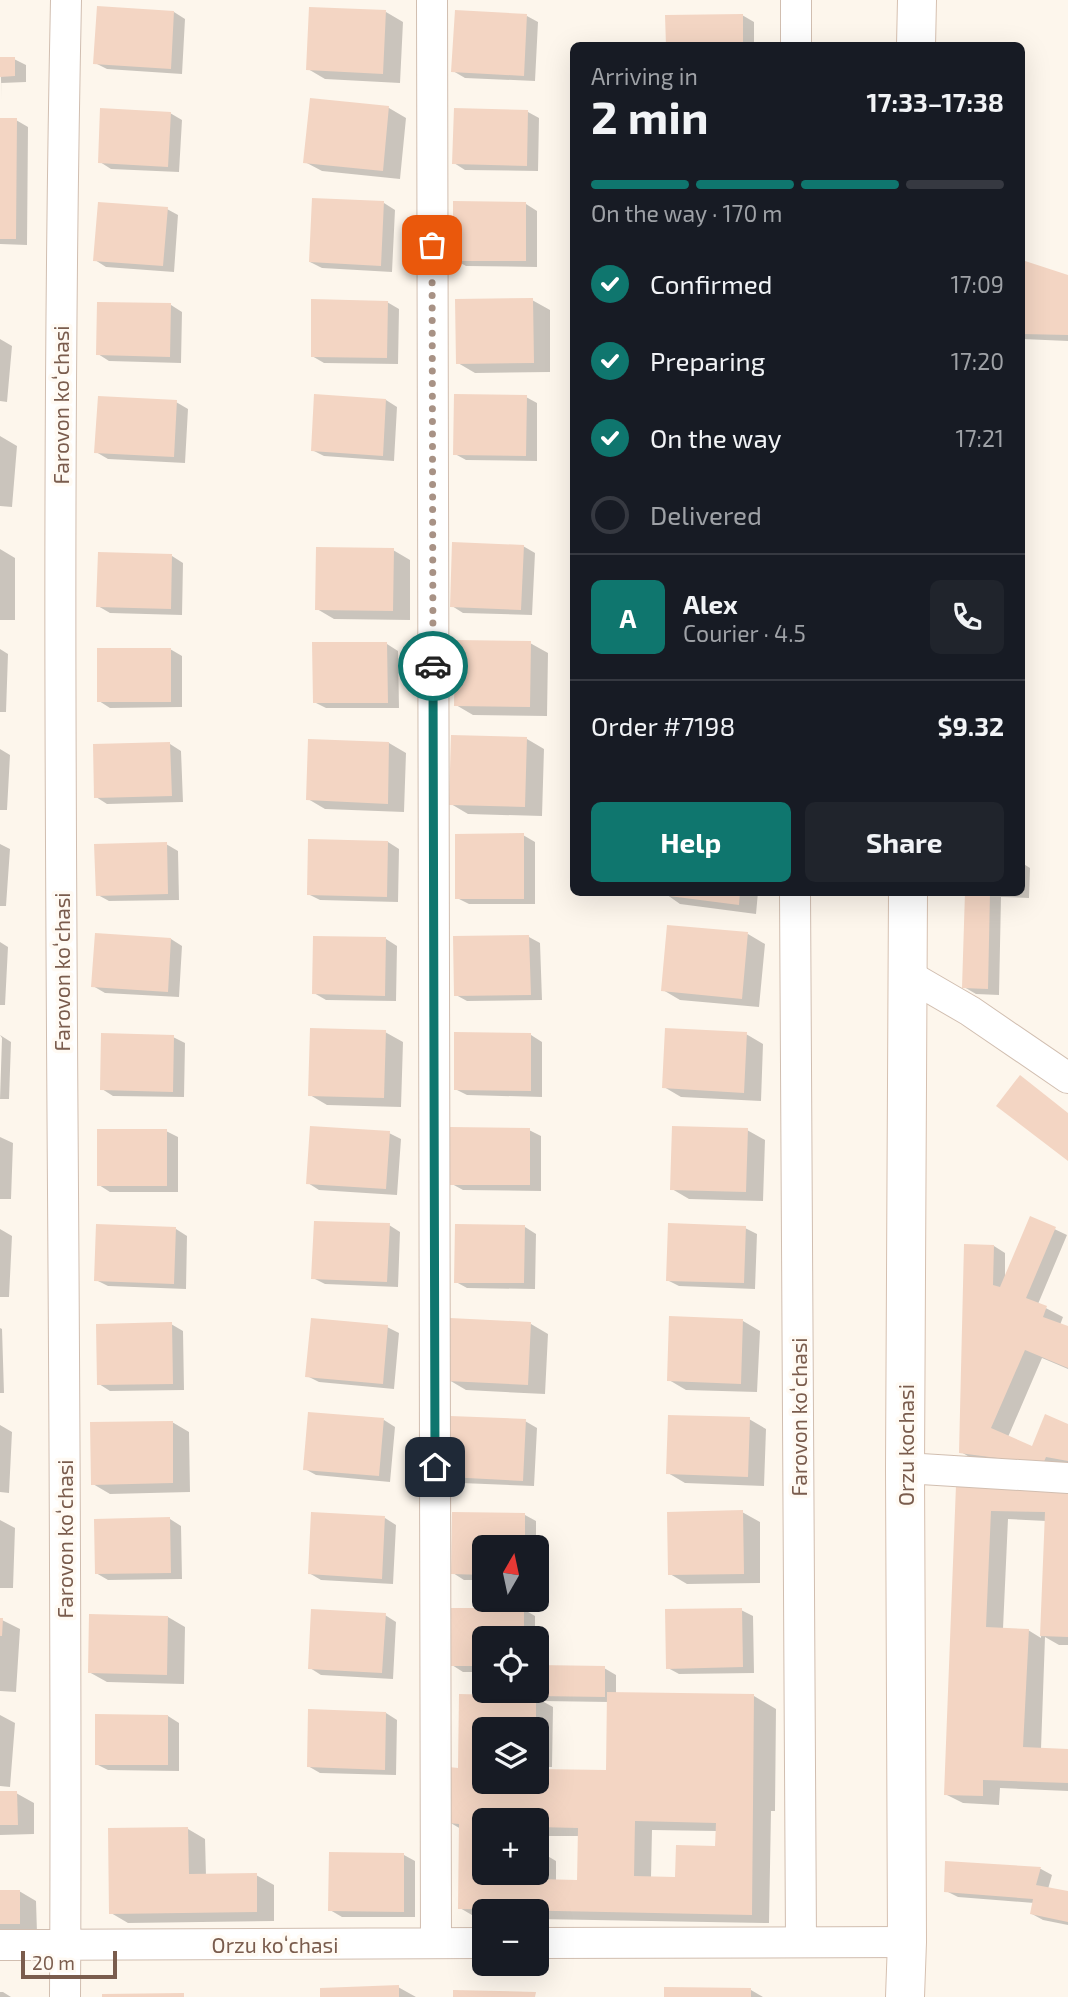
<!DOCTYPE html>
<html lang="en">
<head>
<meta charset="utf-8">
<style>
  :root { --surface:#171b24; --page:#20242c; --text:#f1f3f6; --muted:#9ea1a6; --line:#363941; --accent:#0f766e }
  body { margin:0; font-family:"Exo 2",sans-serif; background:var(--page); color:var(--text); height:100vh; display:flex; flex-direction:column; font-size:26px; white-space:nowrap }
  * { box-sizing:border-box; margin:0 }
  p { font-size:23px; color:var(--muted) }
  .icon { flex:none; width:38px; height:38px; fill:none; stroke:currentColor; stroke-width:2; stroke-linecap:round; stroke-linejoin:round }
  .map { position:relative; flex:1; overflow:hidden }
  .drawer { position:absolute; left:570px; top:42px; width:455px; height:854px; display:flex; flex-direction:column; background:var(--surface); border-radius:10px; box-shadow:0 7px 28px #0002 }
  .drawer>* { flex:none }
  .needle { width:46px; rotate:9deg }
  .controls { position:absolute; left:472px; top:1535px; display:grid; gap:14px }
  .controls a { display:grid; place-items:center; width:77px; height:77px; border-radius:10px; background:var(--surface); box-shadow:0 7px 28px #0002; font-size:35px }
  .scale { position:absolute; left:21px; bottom:18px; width:96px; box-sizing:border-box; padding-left:7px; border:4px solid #7a5c4d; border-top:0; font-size:19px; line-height:24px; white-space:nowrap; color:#7a5c4d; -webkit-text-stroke:5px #fffaf3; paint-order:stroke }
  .pin { position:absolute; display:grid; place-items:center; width:60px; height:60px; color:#fff; margin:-30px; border-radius:14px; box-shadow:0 4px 10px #0006 }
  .courier { position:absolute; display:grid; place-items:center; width:70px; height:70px; margin:-35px; border:5px solid #0f766e; border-radius:50%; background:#fff; color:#222; box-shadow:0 2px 9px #0007 }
  .summary em { font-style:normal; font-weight:700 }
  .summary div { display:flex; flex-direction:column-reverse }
  .summary { display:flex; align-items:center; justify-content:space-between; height:119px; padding:0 21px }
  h1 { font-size:46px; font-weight:700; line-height:52px }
  .bar { display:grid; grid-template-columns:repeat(4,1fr); gap:10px 7px; align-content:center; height:84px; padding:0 21px }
  .bar i { height:9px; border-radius:5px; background:var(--line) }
  .bar .current { background:var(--accent) }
  .bar p { grid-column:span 4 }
  .line { display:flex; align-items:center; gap:18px; padding:0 21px; border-top:2px solid var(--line) }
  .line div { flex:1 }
  .round { display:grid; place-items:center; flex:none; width:74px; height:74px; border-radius:10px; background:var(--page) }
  ol { padding:0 21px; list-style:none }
  li { display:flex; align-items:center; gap:21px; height:77px }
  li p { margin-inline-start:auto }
  li .icon { padding:7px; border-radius:50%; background:var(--accent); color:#fff; stroke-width:4 }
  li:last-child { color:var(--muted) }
  li i { width:38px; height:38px; border:4px solid var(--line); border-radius:50% }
  .primary-button { display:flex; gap:14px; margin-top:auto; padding:14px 21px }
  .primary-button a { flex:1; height:80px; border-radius:10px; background:var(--accent); color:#fff; font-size:28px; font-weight:700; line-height:80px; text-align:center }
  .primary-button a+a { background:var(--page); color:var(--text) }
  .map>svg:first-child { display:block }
  .shadow { fill:#0003; fill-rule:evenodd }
  .building { fill:#f3d5c3; fill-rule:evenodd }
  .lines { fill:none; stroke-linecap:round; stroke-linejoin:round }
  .street-casing { stroke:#d1beb0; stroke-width:32 }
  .secondary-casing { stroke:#d6c0b0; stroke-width:40 }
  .street { stroke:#fff; stroke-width:30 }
  .secondary { stroke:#fff; stroke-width:38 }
  .done { stroke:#a89285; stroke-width:7; stroke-dasharray:0 12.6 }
  .route { stroke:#0f766e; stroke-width:9 }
  .labels { text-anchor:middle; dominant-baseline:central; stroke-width:7; stroke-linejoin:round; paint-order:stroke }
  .street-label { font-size:21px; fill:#7a5c4d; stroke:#fffaf3 }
</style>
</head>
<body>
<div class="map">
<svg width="1068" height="1997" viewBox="0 0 1068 1997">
  <rect width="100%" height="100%" fill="#fdf6ec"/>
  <path class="shadow" d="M174 12 185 19 182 74 107 69 95 63Z
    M386 12 403 22 400 83 325 79 308 69Z
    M742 15 754 22V46H667Z
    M527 16 538 22 535 81 465 78 453 71Z
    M0 59H14L26 65V82L1 83 2 101Z
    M311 100 389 108 406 118 400 179 322 171 305 162Z
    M528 112 539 118 538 171 465 170 454 163Z
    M170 113 182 120 179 172 111 169 100 162Z
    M0 120H16L28 127 27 245 0 244Z
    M384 203 395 210 392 272 322 268 310 262Z
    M526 204 537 211V267L466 266 455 260Z
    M167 209 178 215 174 272 106 267 95 260Z
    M1022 262 1068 276V341L1022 339Z
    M532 300 550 310V372L475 373 458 363Z
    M387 302 399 309 398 364 324 363 312 356Z
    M171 305 182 312 181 363 109 361 98 354Z
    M0 339 12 346 7 402 0 401Z
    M316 396 386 400 397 407 394 461 324 456 312 450Z
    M526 397 537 403V461L466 460 455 454Z
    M176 402 188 409 185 463 108 459 96 452Z
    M0 436 17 446 12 507 0 506Z
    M523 546 535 553 532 615 463 613 452 606Z
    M0 549 15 558V620H0Z
    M393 550 410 560V620L334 619 317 609Z
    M172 556 183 563 182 615 110 613 98 606Z
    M530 643 548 653 547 716 473 715 456 705Z
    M387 644 398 651 399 708H326L314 702Z
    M0 649 8 654 6 712H0Z
    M170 649 182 656V707L110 708 99 701Z
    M527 739 544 749 542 816 468 814 451 804Z
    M389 743 406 753 404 812 325 809 308 799Z
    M170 744 181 751 183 802 107 804 96 797Z
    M0 749 10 755 7 810H0Z
    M523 835 535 842V904H469L457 898Z
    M388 842 399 849 398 902 320 900 308 894Z
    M0 844 10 849 6 906H0Z
    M166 844 178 851 179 900 109 901 98 895Z
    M1022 863 1030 868 1029 898 1001 897 999 995 976 994 964 987 966 892H1022Z
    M663 892H758L756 914 680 904Z
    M748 934 765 944 759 1007 680 1000 663 990Z
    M96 935 171 939 182 946 179 997 105 993 93 986Z
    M529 937 540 943 542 1000 467 1001 456 995Z
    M386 939 397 946 396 1001 326 1000 314 993Z
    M0 942 8 947 5 1005H0Z
    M385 1032 403 1042 401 1107 327 1105 310 1095Z
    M746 1034 763 1044 761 1101 681 1097 664 1087Z
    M0 1035 11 1042 9 1099H0L2 1038Z
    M531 1035 542 1042V1097L467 1095 455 1089Z
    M173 1037 185 1043 184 1097 113 1096 102 1089Z
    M529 1130 541 1136V1191L463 1190 452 1184Z
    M747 1130 765 1140 763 1201 689 1199 672 1189Z
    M166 1131 178 1137V1192H110L99 1185Z
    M389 1133 401 1139 397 1195 319 1190 308 1183Z
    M0 1137 13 1143 11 1199H0Z
    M1031 1218 1067 1235 1038 1304 1063 1317 1060 1325 1068 1328V1369L1042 1358 1008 1437 1032 1448 1068 1426V1467L978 1462 961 1452 966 1245 994 1246 1005 1253V1279Z
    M389 1225 400 1232 398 1287 325 1284 313 1278Z
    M525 1227 536 1234 535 1289 467 1288 456 1282Z
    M745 1228 757 1234 755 1289 679 1286 667 1280Z
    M0 1229 12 1236 9 1297H0Z
    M176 1229 187 1236 186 1289 108 1286 96 1280Z
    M743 1321 760 1331 757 1392 686 1390 669 1380Z
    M171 1324 183 1331 184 1390 110 1391 99 1384Z
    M531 1324 548 1334 545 1394 466 1390 449 1380Z
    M387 1327 399 1333 394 1389 319 1382 307 1376Z
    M0 1328 2 1329 4 1393H0Z
    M749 1419 766 1429 764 1486 685 1483 668 1473Z
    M384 1420 395 1427 390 1482 316 1475 305 1469Z
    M525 1421 537 1428 534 1486 461 1483 449 1476Z
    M172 1422 189 1432 190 1492 110 1494 93 1484Z
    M0 1425 12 1432 9 1493 0 1492Z
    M958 1487 1068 1492V1645H1059L1045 1637 1041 1749 1068 1750V1791L1000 1788 999 1805 963 1803 945 1794ZM1008 1519 1046 1521 1041 1638 1028 1630 1003 1629Z
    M742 1512 760 1522V1583L687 1584 670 1574Z
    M453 1514 525 1515 536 1521V1547H485V1580H464L453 1573Z
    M385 1518 396 1525 393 1584 321 1580 309 1573Z
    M170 1519 181 1526 182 1579 108 1580 96 1573Z
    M0 1520 15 1528 13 1588H0Z
    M523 1609 535 1616V1638H485V1672H463L452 1665 451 1610Z
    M741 1610 753 1616 754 1673 679 1674 668 1668Z
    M385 1615 396 1622 393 1679 321 1675 310 1668Z
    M168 1617 185 1627 184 1684 107 1682 89 1672Z
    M0 1619 20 1629 16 1692 0 1691Z
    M604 1668 616 1675V1694L754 1696 776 1709 775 1811H771L769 1923 537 1919V1911H485V1918H477L460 1908 461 1829 449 1822 460 1770 461 1696 538 1697V1672ZM542 1701 609 1702 608 1772 537 1782H485V1729H537V1767H552L553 1707ZM485 1820H537V1836H580L579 1882 556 1881V1861L539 1851H537V1872H485ZM652 1830 717 1831V1847L677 1879 651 1878Z
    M310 1711 386 1713 397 1720 396 1775 320 1773 308 1766Z
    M0 1715 15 1723 10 1787 0 1786Z
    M168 1716 179 1723V1771L108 1770 96 1764Z
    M0 1793H16L34 1803V1834L0 1835Z
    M188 1829 205 1839 206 1876 256 1875 274 1885V1921L128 1923 111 1913Z
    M404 1855 415 1861V1917H342L330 1910Z
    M947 1863 1041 1869 1052 1875 1048 1889 1068 1893V1925L1043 1920 1032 1914 1034 1903 958 1897 946 1891Z
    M19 1891 36 1901 37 1933 0 1934V1892Z
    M398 1987 416 1997H322Z
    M751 1990 763 1997H666Z
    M0 1992H3L11 1997H0Z"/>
  <path class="building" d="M97 6 174 11 171 69 93 64Z
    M309 7 386 10 383 74 306 70Z
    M455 10 527 14 524 76 451 72Z
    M743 14V46H666L665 15Z
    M0 57H15V76L0 77Z
    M310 98 389 106 383 171 303 163Z
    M100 108 171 112 168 167 98 163Z
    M454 108 528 110 527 166 452 164Z
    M0 118H17L16 239H0Z
    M312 198 384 201 381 266 309 262Z
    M453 201 526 202V261H453Z
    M98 202 168 207 163 266 93 261Z
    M1022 260 1068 275V335L1022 334Z
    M533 298 534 363 456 364 455 299Z
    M311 299 388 301 387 358 311 357Z
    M97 302 171 303 170 357 96 355Z
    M314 394 386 399 383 456 311 451Z
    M454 394 527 395 526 456 453 455Z
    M98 396 177 400 174 457 94 453Z
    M452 542 524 545 521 610 450 607Z
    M316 547 394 548 393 611 315 610Z
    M98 552 172 554 171 609 96 607Z
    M455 640 531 641 530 707 454 706Z
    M312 642H387L388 703H313Z
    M97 648H171V702H97Z
    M451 735 527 737 525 807 449 805Z
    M308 739 389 742 388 804 306 800Z
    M170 742 172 796 94 798 93 744Z
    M524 833V899H455V834Z
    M308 839 388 841 387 897 307 895Z
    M167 842 168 894 96 896 94 844Z
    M661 892H740L739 905 661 895Z
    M965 892H990L988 989 962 988Z
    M667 925 748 932 742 999 661 991Z
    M95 933 171 938 168 992 91 987Z
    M529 935 531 995 454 996 453 936Z
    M313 936 386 937 385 996 312 994Z
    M310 1028 386 1030 384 1098 308 1096Z
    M665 1028 747 1032 744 1093 662 1088Z
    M454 1032 531 1033V1091L454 1090Z
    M101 1033 174 1035 173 1092 100 1090Z
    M1020 1075 1068 1113V1161L996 1106Z
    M310 1126 390 1131 386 1189 306 1184Z
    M672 1126 748 1128 746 1192 670 1190Z
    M450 1127 530 1128V1185H450Z
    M97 1129H167V1186H97Z
    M1030 1216 1056 1227 1026 1298 1047 1306 1043 1317 1068 1326V1368L1025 1350 991 1428 1032 1446 1045 1414 1068 1424V1461L1046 1457 1043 1464 959 1453 964 1244 994 1245 993 1285 1000 1287Z
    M314 1221 390 1223 387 1282 311 1279Z
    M668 1223 746 1226 744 1283 666 1281Z
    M96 1224 176 1227 174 1284 94 1281Z
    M455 1224 525 1225 524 1283H454Z
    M669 1316 743 1319 741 1384 667 1381Z
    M311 1318 388 1325 383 1384 305 1377Z
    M450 1318 531 1322 528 1385 447 1381Z
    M172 1322 173 1384 97 1385 96 1324Z
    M308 1412 384 1418 379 1476 303 1470Z
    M668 1415 750 1417 748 1477 666 1474Z
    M450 1416 526 1419 523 1481 448 1477Z
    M173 1421V1483L91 1485 90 1422Z
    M956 1485 1068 1490V1637L1040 1636 1045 1512 991 1511 986 1627 1029 1629 1023 1747 1068 1749V1783L983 1780V1796L944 1795Z
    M743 1510 744 1574 668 1575 667 1512Z
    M311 1512 385 1516 382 1579 308 1574Z
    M452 1512 525 1513V1547H485V1575L451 1574Z
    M170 1517 171 1573 95 1574 94 1519Z
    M450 1608H524V1638H485V1666H450Z
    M742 1608 743 1667 666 1669 665 1609Z
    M311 1609 386 1613 382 1673 308 1669Z
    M89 1614 168 1616 167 1675 88 1673Z
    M0 1618H3L2 1636H0Z
    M537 1665 605 1666V1697L536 1696Z
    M607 1692 754 1694 752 1915 458 1909 459 1824 448 1823 449 1767 458 1768 459 1694 536 1696V1729H485V1782H537V1769L606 1770ZM485 1820H537V1827L578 1828 577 1880 539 1879V1872H485ZM635 1821 716 1823 715 1846 676 1845 675 1877 634 1876Z
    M308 1709 386 1712 385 1770 307 1767Z
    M95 1714 168 1715V1765H95Z
    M0 1791H17L18 1825H0Z
    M188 1827 189 1874 257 1873V1912L109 1914 108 1828Z
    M329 1852 404 1853V1912L328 1911Z
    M945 1861 1041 1867 1036 1885 1068 1891V1922L1030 1914 1033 1899 944 1892Z
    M0 1890H20V1924H0Z
    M399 1985V1997H320V1988Z
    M664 1987 751 1988V1997H664Z
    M453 1990 536 1992 535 1997H453Z
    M184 1993V1997H102V1994Z"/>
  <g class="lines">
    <defs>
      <path id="street" d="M432 0 436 1943
        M796 46V0
        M795 892 801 1942
        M908 975 970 1011 1068 1078
        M905 1468 1068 1478
        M537 1943 907 1942
        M0 1945 485 1943
        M65 1997C69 1331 52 666 66 0"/>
      <path id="secondary" d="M916 46 917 0
        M905 1997 907 1942 905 1468 908 892"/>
    </defs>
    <use href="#street" class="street-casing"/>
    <use href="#secondary" class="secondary-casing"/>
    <use href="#street" class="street"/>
    <use href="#secondary" class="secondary"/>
  </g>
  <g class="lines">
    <path class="done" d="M432 245 433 666"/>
    <path class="route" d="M433 666 435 1467"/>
  </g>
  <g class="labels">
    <g class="street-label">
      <text transform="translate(60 405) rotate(-90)">Farovon koʻchasi</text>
      <text transform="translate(61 972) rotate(-90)">Farovon koʻchasi</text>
      <text transform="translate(798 1417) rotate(-90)">Farovon koʻchasi</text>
      <text transform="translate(905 1445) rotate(-90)">Orzu kochasi</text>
      <text transform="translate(64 1539) rotate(-90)">Farovon koʻchasi</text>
      <text x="275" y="1944">Orzu koʻchasi</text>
    </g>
  </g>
</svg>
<div class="controls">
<a><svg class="needle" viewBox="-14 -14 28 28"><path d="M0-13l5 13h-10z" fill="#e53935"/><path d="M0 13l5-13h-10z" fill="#9ea1a6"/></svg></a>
<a><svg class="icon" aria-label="locate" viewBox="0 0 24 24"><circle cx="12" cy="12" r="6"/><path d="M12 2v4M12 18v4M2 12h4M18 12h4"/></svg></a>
<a><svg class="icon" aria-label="layers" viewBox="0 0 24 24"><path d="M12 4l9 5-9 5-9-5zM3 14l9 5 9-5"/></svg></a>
<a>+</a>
<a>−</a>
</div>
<div class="scale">20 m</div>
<div class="pin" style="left:432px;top:245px;background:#ea580c"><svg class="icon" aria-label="bag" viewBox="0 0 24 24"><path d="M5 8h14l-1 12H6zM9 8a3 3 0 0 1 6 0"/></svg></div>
<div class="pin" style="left:435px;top:1467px;background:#1f2937"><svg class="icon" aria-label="home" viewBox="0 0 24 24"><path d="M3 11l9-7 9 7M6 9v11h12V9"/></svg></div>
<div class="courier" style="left:433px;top:666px"><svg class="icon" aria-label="car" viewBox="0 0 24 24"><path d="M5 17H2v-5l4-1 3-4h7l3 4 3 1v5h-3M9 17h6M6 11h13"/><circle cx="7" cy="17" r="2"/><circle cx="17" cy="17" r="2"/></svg></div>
<section class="drawer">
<div class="summary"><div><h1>2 min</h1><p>Arriving in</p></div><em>17:33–17:38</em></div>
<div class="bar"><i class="current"></i><i class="current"></i><i class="current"></i><i></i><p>On the way · 170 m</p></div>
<ol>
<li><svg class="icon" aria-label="check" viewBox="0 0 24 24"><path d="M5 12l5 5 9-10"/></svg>Confirmed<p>17:09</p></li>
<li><svg class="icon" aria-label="check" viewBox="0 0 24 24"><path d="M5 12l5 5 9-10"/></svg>Preparing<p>17:20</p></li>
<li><svg class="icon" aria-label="check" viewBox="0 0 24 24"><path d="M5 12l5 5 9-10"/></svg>On the way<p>17:21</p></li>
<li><i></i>Delivered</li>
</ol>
<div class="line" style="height:126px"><b class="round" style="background:var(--accent);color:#fff">A</b><div><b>Alex</b><p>Courier · 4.5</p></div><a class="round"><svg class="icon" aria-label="phone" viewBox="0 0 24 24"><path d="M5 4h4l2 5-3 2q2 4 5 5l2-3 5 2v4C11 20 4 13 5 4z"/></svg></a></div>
<div class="line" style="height:91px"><div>Order #7198</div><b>$9.32</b></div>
<div class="primary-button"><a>Help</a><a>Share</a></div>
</section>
</div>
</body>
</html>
